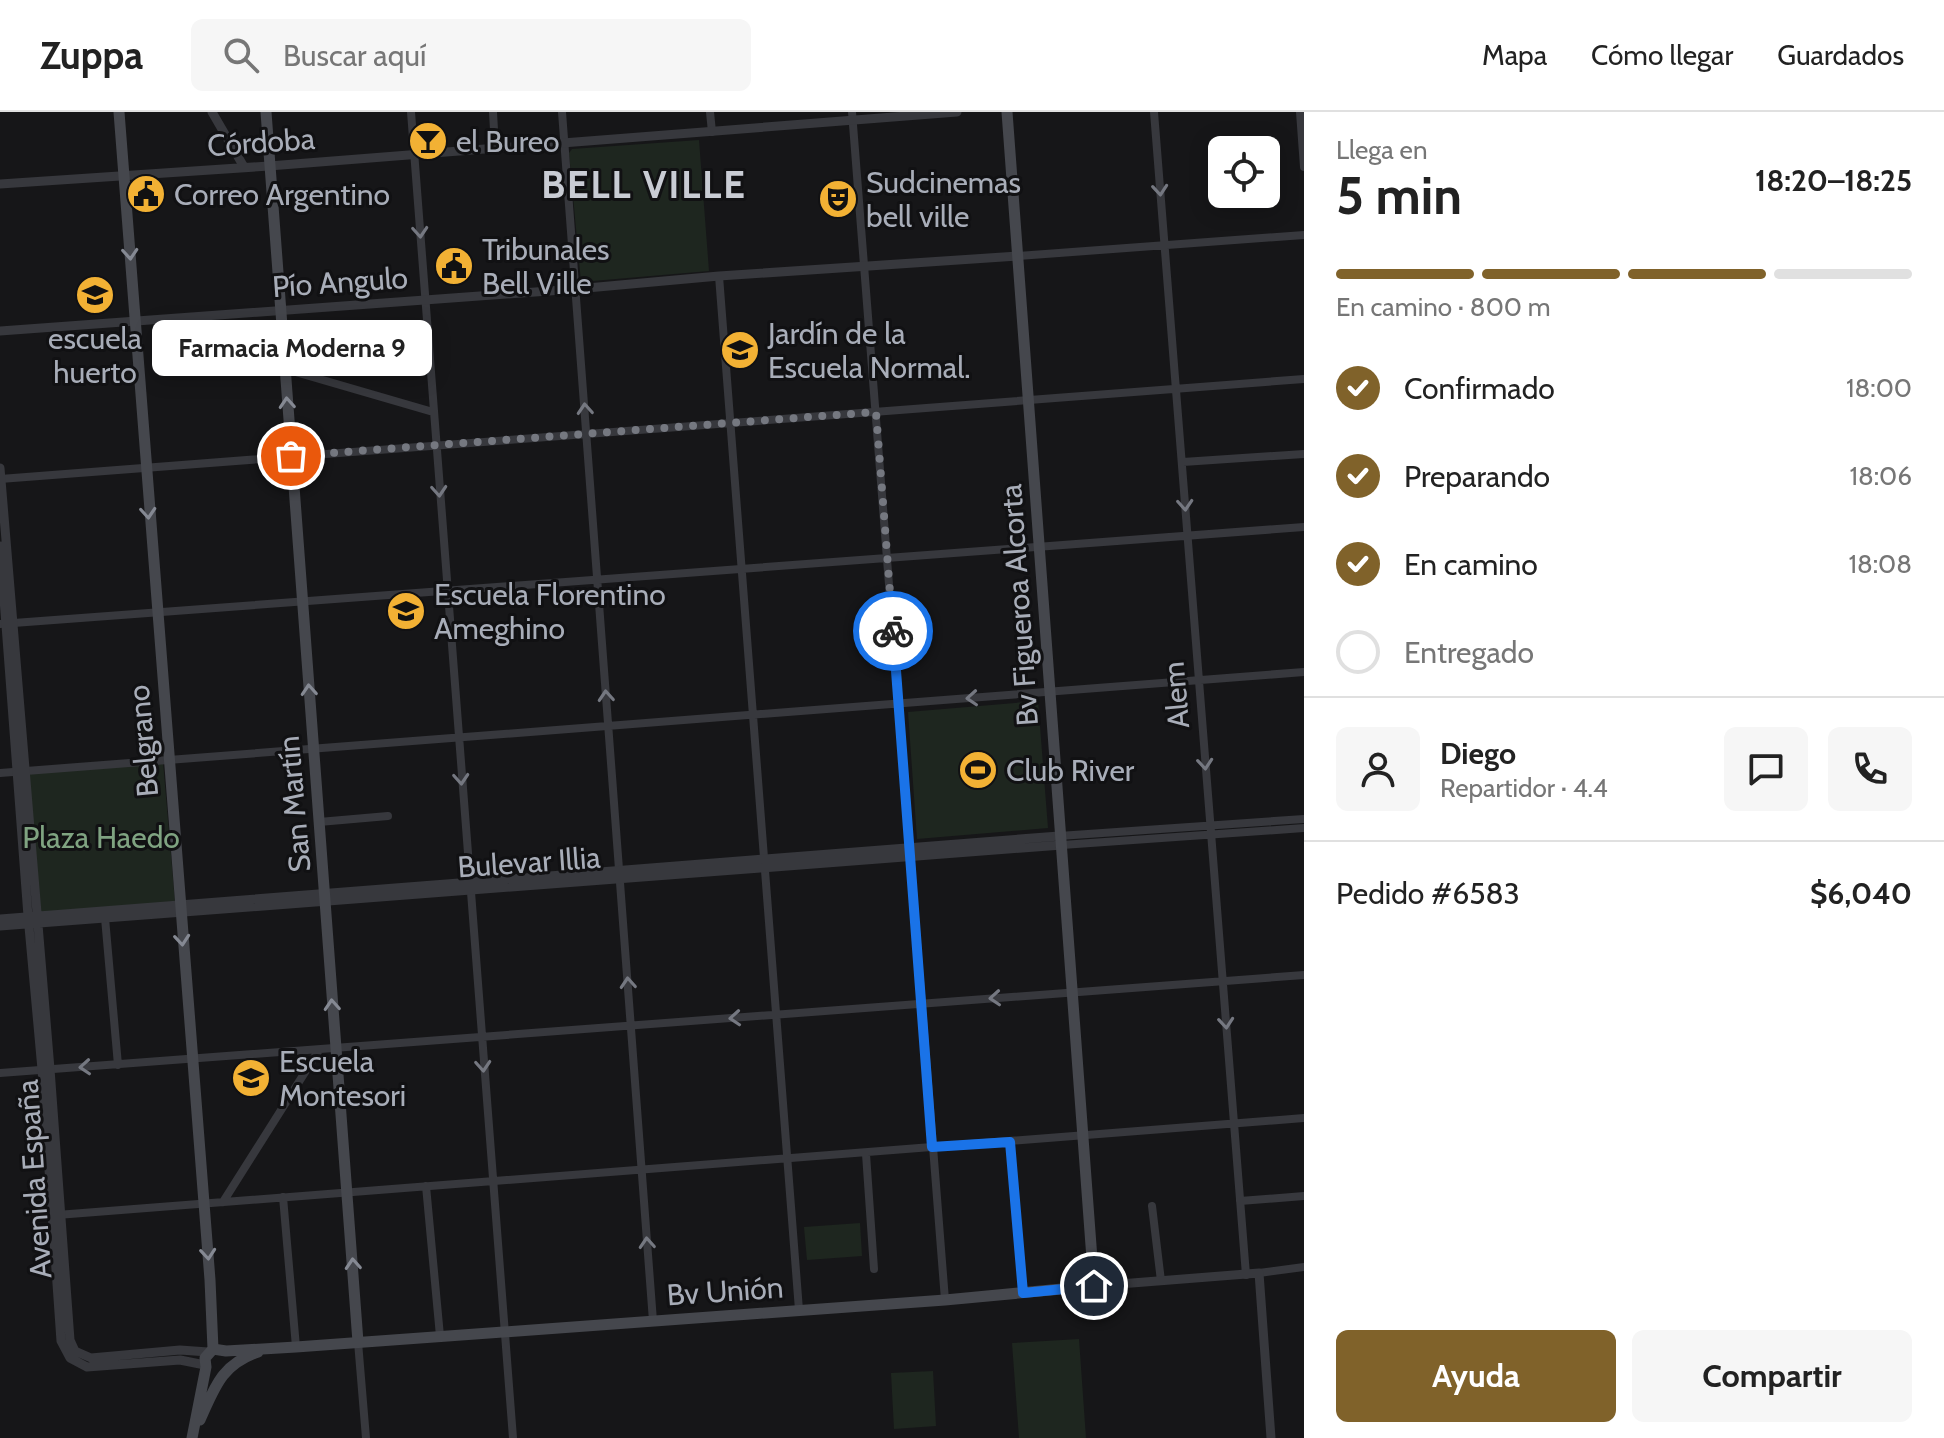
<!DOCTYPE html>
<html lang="es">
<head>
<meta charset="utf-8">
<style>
  :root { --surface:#fff; --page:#f6f6f6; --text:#222; --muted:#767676; --line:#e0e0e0; --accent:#80622a }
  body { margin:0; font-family:Cabin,sans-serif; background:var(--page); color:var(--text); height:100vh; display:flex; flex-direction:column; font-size:30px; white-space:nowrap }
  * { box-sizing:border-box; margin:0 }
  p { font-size:26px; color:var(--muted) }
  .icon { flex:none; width:44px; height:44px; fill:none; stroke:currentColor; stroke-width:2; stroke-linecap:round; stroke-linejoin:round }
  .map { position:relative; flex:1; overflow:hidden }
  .drawer { display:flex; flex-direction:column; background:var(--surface); width:640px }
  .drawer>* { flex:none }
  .tools { position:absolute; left:1208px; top:24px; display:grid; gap:16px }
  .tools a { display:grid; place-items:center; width:72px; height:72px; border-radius:12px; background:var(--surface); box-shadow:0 4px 20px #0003; font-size:40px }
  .pin { position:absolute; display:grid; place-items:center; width:68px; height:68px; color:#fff; margin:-34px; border:4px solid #fff; border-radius:50%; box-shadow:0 2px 8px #0007 }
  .courier { position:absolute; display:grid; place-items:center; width:80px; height:80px; margin:-40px; border:6px solid #1a73e8; border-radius:50%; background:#fff; color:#222; box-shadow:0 2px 10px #0007 }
  .bubble { position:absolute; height:56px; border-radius:12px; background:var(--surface); box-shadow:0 4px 20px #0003; font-size:26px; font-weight:700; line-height:56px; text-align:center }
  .headline em { font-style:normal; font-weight:700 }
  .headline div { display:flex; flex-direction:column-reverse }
  .headline { display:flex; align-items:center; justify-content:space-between; height:136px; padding:0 32px }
  h1 { font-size:52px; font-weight:700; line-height:60px }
  .bar { display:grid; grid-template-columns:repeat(4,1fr); gap:12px 8px; align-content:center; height:96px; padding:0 32px }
  .bar i { height:10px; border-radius:6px; background:var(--line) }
  .bar .selected { background:var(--accent) }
  .bar p { grid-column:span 4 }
  .line { display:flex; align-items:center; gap:20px; padding:0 32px; border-top:2px solid var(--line) }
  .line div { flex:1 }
  .round { display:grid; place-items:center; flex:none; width:84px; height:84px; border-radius:12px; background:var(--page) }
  ol { padding:0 32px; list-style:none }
  li { display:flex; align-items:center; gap:24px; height:88px }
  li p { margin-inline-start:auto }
  li .icon { padding:8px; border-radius:50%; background:var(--accent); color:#fff; stroke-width:4 }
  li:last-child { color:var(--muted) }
  li i { width:44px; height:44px; border:4px solid var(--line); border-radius:50% }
  .button { display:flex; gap:16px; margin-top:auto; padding:16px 32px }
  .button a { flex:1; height:92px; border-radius:12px; background:var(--accent); color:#fff; font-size:32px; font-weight:700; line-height:92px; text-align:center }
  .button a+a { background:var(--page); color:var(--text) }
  header { display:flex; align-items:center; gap:48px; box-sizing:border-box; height:112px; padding:0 40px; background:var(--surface); border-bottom:2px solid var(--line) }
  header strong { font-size:38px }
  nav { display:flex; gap:44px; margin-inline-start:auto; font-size:28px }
  .search { width:560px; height:72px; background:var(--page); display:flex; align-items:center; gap:20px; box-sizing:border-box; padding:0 28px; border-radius:12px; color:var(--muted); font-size:30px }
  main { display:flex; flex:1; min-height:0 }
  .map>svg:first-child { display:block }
  .park { fill:#1e261f }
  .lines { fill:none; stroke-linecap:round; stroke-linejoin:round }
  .minor { stroke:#37383d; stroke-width:8 }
  .tertiary { stroke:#37383d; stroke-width:9 }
  .secondary { stroke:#45474d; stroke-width:11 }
  .oneway { stroke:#757881 }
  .oneway2 { stroke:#858993 }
  .done { stroke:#757880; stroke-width:8; stroke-dasharray:0 14.4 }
  .route { stroke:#1a73e8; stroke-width:10 }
  .labels { text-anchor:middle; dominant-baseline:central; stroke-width:6; stroke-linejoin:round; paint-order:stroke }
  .poi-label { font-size:30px; fill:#a8adb8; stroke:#111113; text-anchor:start }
  .street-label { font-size:30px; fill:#a8adb8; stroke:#111113 }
  .park-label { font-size:30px; fill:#7fa381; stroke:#111113 }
  .district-label { font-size:38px; font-weight:bold; letter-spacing:2px; fill:#c9ccd4; stroke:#111113 }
</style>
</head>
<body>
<header>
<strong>Zuppa</strong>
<div class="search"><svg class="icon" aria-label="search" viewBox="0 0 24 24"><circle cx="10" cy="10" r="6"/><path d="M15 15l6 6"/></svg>Buscar aquí</div>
<nav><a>Mapa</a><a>Cómo llegar</a><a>Guardados</a></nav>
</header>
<main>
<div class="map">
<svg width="1304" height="1326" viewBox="0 0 1304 1326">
  <rect width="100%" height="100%" fill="#161618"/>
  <path class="park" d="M699 28 709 159 581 170 569 41 572 37Z
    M1038 589 1048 716 917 727 908 600Z
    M163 650 175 790 40 801 28 661Z
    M860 1111 862 1144 807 1148 804 1115Z
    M1079 1227 1086 1326H1019L1012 1231Z
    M933 1259 936 1314 894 1317 891 1261Z"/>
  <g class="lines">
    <path class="minor" d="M411 0 513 1326
      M493 0 495 36
      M562 0 653 1209
      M710 0 712 20
      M852 0 945 1188
      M1154 0 1246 1163
      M1300 0 1304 55
      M1018 144 1304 123
      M719 164 799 1198
      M285 257 433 300
      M1183 350 1304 342
      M0 367 1304 267
      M0 512 1304 415
      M0 661 1304 560
      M319 710 388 704
      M1059 724 1304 707
      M1062 733 1304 716
      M105 806 118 953
      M0 961 1304 863
      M1010 1030 1023 1181
      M866 1042 874 1157
      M426 1074 440 1224
      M283 1085 296 1235
      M1240 1089 1304 1084
      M223 1090 319 938
      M1152 1094 1161 1169
      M57 1103 1304 1006
      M1259 1161 1304 1155
      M358 1230 366 1326"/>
    <path class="tertiary" d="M212 0 244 55
      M0 72 269 54 957 0
      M0 219 576 177 719 164 1018 144
      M0 356 50 957 70 1228 75 1239 91 1246 180 1238 208 1240
      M0 434 28 804 42 957 61 1229 70 1246 87 1255 180 1248 205 1253
      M0 807 1059 724
      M0 814 1062 733
      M1094 1174 1259 1161 1271 1326"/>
    <path class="secondary" d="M119 0 210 1168 213 1237
      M266 0 358 1230
      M200 1308C215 1275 221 1253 258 1240
      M192 1326 206 1255 205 1246 213 1237 226 1239 296 1235 945 1188 1094 1174 1007 0"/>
  </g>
  <defs><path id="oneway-chevron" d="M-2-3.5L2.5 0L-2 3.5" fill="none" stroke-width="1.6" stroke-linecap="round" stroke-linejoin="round" transform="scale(2)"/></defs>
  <g class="oneway">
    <use href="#oneway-chevron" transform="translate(1160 78) rotate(85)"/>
    <use href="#oneway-chevron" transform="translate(420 120) rotate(86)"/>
    <use href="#oneway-chevron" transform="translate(585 297) rotate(-94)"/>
    <use href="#oneway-chevron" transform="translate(439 379) rotate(86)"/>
    <use href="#oneway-chevron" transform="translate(1185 393) rotate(86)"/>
    <use href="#oneway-chevron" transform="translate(606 584) rotate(-94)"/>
    <use href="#oneway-chevron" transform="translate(972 586) rotate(176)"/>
    <use href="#oneway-chevron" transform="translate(1205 652) rotate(85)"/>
    <use href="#oneway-chevron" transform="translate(461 667) rotate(86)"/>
    <use href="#oneway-chevron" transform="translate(628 871) rotate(-94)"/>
    <use href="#oneway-chevron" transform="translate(995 886) rotate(176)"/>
    <use href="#oneway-chevron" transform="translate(735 906) rotate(176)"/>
    <use href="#oneway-chevron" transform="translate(1226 911) rotate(85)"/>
    <use href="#oneway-chevron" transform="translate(483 954) rotate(86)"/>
    <use href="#oneway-chevron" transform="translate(85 955) rotate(176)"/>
    <use href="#oneway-chevron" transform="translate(647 1131) rotate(-94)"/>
  </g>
  <g class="oneway2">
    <use href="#oneway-chevron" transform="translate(130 142) rotate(86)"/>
    <use href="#oneway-chevron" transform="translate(287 291) rotate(-94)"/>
    <use href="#oneway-chevron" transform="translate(148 401) rotate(86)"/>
    <use href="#oneway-chevron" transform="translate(309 578) rotate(-94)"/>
    <use href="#oneway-chevron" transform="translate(182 828) rotate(85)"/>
    <use href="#oneway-chevron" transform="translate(332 893) rotate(-94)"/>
    <use href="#oneway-chevron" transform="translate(208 1142) rotate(85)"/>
    <use href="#oneway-chevron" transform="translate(353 1152) rotate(-94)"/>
  </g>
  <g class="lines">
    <path class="done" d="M291 344 876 300 893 519"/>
    <path class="route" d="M893 519 932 1035 1010 1030 1023 1181 1094 1174"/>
  </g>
  <defs>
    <symbol id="bar-disc" viewBox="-11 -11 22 22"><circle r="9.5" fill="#f2b134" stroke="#111113"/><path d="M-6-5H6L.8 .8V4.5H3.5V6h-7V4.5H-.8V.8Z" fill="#111"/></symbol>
    <symbol id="civic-disc" viewBox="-11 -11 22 22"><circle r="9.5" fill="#f2b134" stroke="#111113"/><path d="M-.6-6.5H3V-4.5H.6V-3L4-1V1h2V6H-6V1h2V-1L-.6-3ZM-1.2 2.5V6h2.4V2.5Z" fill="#111"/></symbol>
    <symbol id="theatre-disc" viewBox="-11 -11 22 22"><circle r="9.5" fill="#f2b134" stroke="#111113"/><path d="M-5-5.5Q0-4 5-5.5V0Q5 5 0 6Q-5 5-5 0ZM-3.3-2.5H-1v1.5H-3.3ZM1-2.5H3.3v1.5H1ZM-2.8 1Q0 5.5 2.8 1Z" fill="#111"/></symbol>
    <symbol id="school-disc" viewBox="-11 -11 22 22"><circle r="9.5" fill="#f2b134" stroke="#111113"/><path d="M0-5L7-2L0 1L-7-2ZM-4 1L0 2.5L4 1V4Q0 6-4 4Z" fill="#111"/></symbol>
    <symbol id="stadium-disc" viewBox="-11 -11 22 22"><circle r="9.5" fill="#f2b134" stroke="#111113"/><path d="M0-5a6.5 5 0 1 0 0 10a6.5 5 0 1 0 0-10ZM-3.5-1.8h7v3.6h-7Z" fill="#111"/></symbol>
  </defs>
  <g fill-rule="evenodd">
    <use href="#bar-disc" x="406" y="7" width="44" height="44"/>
    <use href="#civic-disc" x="124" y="60" width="44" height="44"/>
    <use href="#theatre-disc" x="816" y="65" width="44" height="44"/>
    <use href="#civic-disc" x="432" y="132" width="44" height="44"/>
    <use href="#school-disc" x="73" y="161" width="44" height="44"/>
    <use href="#school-disc" x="718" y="216" width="44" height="44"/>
    <use href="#school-disc" x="384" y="477" width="44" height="44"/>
    <use href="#stadium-disc" x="956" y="636" width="44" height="44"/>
    <use href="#school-disc" x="229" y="944" width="44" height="44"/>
  </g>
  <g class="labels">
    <g class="poi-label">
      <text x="456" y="29">el Bureo</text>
      <text x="866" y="70">Sudcinemas<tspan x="866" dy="34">bell ville</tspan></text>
      <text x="174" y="82">Correo Argentino</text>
      <text x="482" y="137">Tribunales<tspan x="482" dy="34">Bell Ville</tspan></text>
      <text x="768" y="221">Jardín de la<tspan x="768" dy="34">Escuela Normal.</tspan></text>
      <text x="95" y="226" text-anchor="middle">escuela<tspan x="95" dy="34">huerto</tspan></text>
      <text x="434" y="482">Escuela Florentino<tspan x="434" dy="34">Ameghino</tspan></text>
      <text x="1006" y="658">Club River</text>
      <text x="279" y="949">Escuela<tspan x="279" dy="34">Montesori</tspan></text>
    </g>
    <g class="street-label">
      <text transform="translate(261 30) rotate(-4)">Córdoba</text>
      <text transform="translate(340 170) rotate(-4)">Pío Angulo</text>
      <text transform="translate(1019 493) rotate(-94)">Bv Figueroa Alcorta</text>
      <text transform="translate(1176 583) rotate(-95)">Alem</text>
      <text transform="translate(143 629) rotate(-95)">Belgrano</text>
      <text transform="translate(294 692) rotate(-95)">San Martín</text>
      <text transform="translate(529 750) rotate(-4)">Bulevar Illia</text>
      <text transform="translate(34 1067) rotate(-94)">Avenida España</text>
      <text transform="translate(725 1179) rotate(-4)">Bv Unión</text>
    </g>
    <g class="park-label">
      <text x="101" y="725">Plaza Haedo</text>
    </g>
    <g class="district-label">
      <text x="644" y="72">BELL VILLE</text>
    </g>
  </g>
</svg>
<div class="tools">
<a><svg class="icon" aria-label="locate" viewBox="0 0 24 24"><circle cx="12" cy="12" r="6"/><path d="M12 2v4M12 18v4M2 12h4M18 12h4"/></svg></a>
</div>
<div class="pin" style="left:291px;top:344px;background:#ea580c"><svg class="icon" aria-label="bag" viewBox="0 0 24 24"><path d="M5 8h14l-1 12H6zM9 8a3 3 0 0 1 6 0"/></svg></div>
<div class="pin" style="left:1094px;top:1174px;background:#1f2937"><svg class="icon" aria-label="home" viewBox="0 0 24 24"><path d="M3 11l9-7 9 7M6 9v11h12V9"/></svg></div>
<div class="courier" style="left:893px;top:519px"><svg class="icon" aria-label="bike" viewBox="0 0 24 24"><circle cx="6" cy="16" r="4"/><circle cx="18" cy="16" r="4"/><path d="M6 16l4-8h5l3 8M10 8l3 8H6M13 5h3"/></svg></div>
<div class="bubble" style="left:152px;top:208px;width:280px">Farmacia Moderna 9</div>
</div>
<section class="drawer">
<div class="headline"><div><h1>5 min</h1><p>Llega en</p></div><em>18:20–18:25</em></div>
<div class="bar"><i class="selected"></i><i class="selected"></i><i class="selected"></i><i></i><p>En camino · 800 m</p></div>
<ol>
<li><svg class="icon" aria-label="check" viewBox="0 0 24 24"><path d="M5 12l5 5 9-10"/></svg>Confirmado<p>18:00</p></li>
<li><svg class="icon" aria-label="check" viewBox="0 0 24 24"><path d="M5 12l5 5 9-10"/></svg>Preparando<p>18:06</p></li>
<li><svg class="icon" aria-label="check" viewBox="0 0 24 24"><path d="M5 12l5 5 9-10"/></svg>En camino<p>18:08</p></li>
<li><i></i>Entregado</li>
</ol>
<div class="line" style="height:144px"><a class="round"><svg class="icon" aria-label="person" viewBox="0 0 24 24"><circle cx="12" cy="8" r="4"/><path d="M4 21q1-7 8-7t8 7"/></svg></a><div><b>Diego</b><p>Repartidor · 4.4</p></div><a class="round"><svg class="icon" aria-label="chat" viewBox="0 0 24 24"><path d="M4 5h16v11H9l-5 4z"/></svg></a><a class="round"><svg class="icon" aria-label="phone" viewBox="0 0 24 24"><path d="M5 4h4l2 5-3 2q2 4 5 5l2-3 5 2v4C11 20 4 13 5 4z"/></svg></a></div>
<div class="line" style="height:104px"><div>Pedido #6583</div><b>$6,040</b></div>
<div class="button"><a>Ayuda</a><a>Compartir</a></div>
</section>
</main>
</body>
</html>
